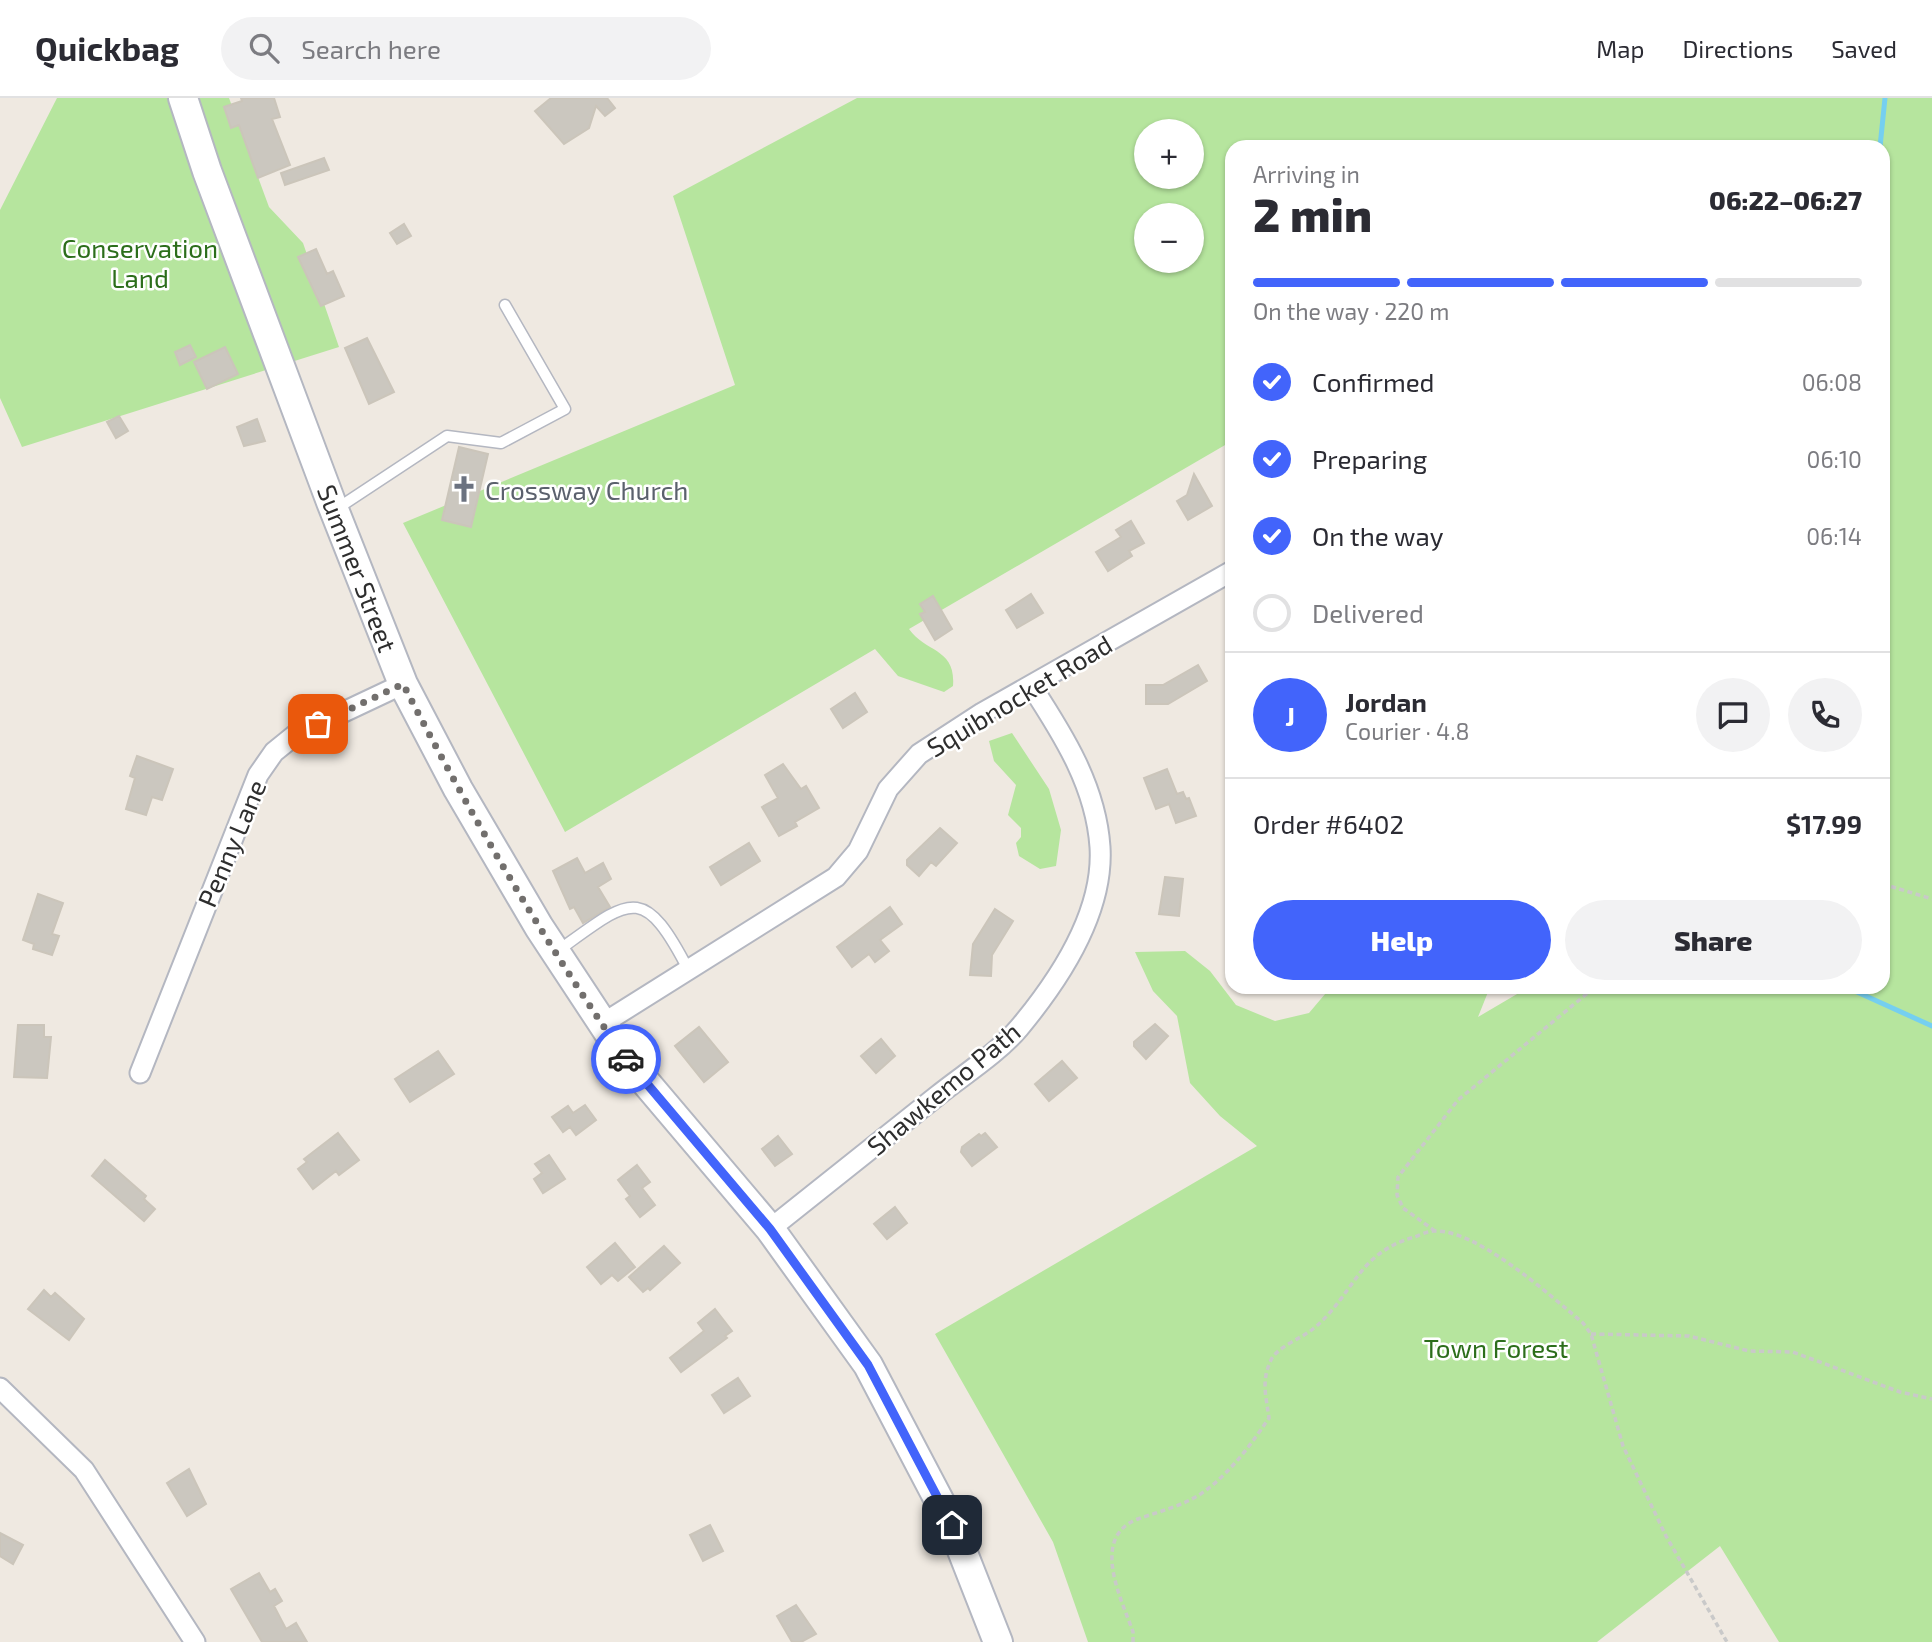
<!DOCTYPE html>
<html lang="en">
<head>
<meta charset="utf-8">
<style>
  :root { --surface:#fff; --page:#f2f2f3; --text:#2b2b33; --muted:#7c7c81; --line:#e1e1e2; --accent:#4264fb }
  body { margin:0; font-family:"Exo 2",sans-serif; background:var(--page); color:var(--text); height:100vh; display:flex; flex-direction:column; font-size:26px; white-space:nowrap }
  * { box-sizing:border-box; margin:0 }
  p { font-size:23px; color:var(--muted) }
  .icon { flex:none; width:38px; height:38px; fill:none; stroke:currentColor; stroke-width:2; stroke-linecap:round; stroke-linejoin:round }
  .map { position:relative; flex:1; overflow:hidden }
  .sheet { position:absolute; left:1225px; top:42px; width:665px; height:854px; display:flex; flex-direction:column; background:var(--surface); border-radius:21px; box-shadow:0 2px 5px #0004 }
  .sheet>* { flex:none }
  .tools { position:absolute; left:1134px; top:21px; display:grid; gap:14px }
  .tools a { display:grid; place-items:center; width:70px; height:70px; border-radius:50%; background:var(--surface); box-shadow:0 2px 5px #0004; font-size:35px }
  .pin { position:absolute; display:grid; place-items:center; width:60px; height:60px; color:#fff; margin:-30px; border-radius:14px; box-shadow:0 4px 10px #0006 }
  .courier { position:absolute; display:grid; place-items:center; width:70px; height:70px; margin:-35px; border:5px solid #4264fb; border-radius:50%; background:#fff; color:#222; box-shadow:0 2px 9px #0007 }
  .overview em { font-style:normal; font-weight:800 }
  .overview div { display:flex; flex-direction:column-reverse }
  .overview { display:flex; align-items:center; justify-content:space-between; height:119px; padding:0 28px }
  h1 { font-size:46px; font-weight:800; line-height:52px }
  .bar { display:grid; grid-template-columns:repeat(4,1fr); gap:10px 7px; align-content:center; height:84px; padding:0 28px }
  .bar i { height:9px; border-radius:5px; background:var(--line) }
  .bar .selected { background:var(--accent) }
  .bar p { grid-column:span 4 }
  .line { display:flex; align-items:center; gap:18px; padding:0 28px; border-top:2px solid var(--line) }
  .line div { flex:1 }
  .round { display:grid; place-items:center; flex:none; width:74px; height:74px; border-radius:37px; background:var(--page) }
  ol { padding:0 28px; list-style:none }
  li { display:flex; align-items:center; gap:21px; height:77px }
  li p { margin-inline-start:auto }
  li .icon { padding:7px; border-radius:50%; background:var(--accent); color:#fff; stroke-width:4 }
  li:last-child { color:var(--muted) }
  li i { width:38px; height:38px; border:4px solid var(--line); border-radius:50% }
  .action { display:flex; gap:14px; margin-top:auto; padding:14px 28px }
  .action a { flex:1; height:80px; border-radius:42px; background:var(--accent); color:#fff; font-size:28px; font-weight:800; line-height:80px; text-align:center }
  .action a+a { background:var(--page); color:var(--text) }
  header { display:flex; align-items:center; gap:42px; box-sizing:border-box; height:98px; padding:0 35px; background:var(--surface); border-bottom:2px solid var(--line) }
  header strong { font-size:33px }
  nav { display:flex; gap:38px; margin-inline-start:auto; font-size:24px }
  .search { width:490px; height:63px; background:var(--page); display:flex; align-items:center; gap:18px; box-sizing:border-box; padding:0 24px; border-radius:38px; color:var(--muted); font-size:26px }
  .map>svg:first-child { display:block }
  .green { fill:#b6e59e; fill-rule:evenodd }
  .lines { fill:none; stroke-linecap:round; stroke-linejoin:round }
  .stream { stroke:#75cff0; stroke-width:5 }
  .building { fill:#cbc7bf; stroke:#cbc5ba; stroke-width:2 }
  .service-casing { stroke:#b4b7c1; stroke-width:13 }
  .minor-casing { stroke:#b4b7c1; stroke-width:23 }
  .secondary-casing { stroke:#b4b7c1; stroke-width:32 }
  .path { stroke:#c9c9c9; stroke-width:3.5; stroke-dasharray:5 3.5; stroke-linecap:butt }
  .service { stroke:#fff; stroke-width:10 }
  .minor { stroke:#fff; stroke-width:19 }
  .secondary { stroke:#fff; stroke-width:28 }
  .done { stroke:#726f6d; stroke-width:7; stroke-dasharray:0 12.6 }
  .route { stroke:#4264fb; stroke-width:9 }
  .labels { text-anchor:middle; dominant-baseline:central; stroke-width:5; stroke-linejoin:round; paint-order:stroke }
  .park-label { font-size:26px; fill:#2c6e1b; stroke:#fff }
  .worship-label { font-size:26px; fill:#5b616d; stroke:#fff; text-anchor:start }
  .street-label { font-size:26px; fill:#2e2e2e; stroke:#fff }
</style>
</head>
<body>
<header>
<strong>Quickbag</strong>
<div class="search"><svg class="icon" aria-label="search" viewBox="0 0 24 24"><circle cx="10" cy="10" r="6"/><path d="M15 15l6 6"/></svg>Search here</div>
<nav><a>Map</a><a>Directions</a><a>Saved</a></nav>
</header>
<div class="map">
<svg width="1932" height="1544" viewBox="0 0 1932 1544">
  <rect width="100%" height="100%" fill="#efe9e1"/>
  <path class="green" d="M57 0H229L269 109 303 145 339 249 22 349 0 300V112Z
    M857 0H1932V1544H1779L1720 1448 1597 1544H1088L1053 1444 935 1236 1257 1048 1220 1018 1190 985 1177 918 1153 893 1135 854 1185 853 1210 873 1236 907 1275 923 1309 915 1331 889H1490L1478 919 1529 889H1883V49H1232V343L909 531C926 555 956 550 953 588L944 594 898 578 875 551 565 734 403 425 735 287 673 98ZM1146 33H1192V79H1146ZM1146 117H1192V163H1146Z
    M1012 635 1049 691 1061 732 1056 768 1040 771 1019 758 1016 745 1021 739V730L1008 717 1016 687 994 663 989 643Z"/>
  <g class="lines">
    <path class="stream" d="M1880 49 1885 0
      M1846 889 1932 928"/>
  </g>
  <path class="building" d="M241 0H274L280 19 272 21 290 67 258 80 239 27 231 30 224 9 242 3Z
    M551 0H607L615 10 605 18 596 8 589 30 564 46 535 13Z
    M324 60 329 72 285 87 281 75Z
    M404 126 411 138 397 146 390 135Z
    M316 151 327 176 333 173 344 198 321 208 298 159Z
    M367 240 394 294 369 306 345 250Z
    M190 247 196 259 180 267 175 254Z
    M225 249 238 276 207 291 194 264Z
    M119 318 128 333 116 340 107 324Z
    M257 321 265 343 244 348 237 329Z
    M459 349 488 356 471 429 442 422Z
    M1194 376 1212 408 1188 422 1177 403 1187 397Z
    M1131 423 1144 445 1129 453 1132 458 1108 473 1096 454 1121 439 1116 432Z
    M1031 496 1043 515 1017 530 1006 512Z
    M933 498 952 531 935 542 920 516 925 514 920 506Z
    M1198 567 1207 583 1168 606H1146V587H1163Z
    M855 595 867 614 843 630 831 611Z
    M137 658 173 671 162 702 152 699 146 717 126 711 135 680 130 678Z
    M783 666 801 691 806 688 819 710 795 724 797 728 779 738 762 709 778 700 765 677Z
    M1167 671 1177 696 1183 694 1186 701 1189 700 1196 718 1176 725 1169 706 1156 711 1144 680Z
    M940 730 957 745 936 768 931 764 919 778 907 767V762Z
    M749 745 760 763 721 787 710 769Z
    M577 760 585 775 603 765 611 781 598 789 610 809 583 825 574 809 570 811 553 773Z
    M1165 779 1183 781 1179 818 1159 816Z
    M38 796 63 805 52 836 59 838 52 857 33 851 34 846 23 842Z
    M890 809 902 826 880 842 889 853 875 864 869 856 852 869 837 849Z
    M995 811 1013 823 992 857 991 878 970 877 973 846Z
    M1155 926 1168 938 1146 961 1134 948V944Z
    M18 927H44V939H51L47 980 14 979Z
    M699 929 728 964 704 984 675 948Z
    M881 941 895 958 876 975 861 958Z
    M438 953 454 976 410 1004 395 981Z
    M1062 963 1077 980 1049 1003 1035 986Z
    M585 1007 596 1022 576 1037 570 1029 563 1034 552 1019 568 1008 573 1015Z
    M338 1035 359 1062 339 1077 336 1073 313 1091 298 1071 307 1064 304 1061Z
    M985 1035 997 1049 972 1068 961 1054 962 1049 979 1036 981 1038Z
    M778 1038 792 1056 775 1068 762 1051Z
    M549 1057 565 1081 543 1095 534 1081 542 1075 535 1066Z
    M105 1062 146 1098 144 1101 155 1111 144 1123 92 1078Z
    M637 1067 650 1084 642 1090 655 1107 640 1119 626 1101 630 1098 618 1082Z
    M895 1109 907 1125 887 1141 874 1126Z
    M615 1145 635 1169 618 1183 612 1177 601 1186 587 1169Z
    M664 1148 680 1165 650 1192 648 1190 643 1194 629 1179Z
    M44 1192 51 1199 55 1195 84 1221 69 1242 28 1211Z
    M715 1211 732 1233 725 1238 727 1240 681 1274 670 1260 704 1233 698 1225Z
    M738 1280 750 1298 724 1315 712 1297Z
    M189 1371 206 1406 187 1418 167 1385Z
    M710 1427 723 1453 703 1463 690 1437Z
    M0 1435 23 1447 13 1466 0 1458Z
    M259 1475 270 1494 275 1491 282 1503 274 1508 286 1531 296 1525 307 1544H262L231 1491Z
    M796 1507 816 1536 801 1544H792L777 1518Z"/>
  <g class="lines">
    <defs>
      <path id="service" d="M338 410 447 338 501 345 565 311 505 207
        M559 852C631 800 643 784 689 873"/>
      <path id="minor" d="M602 926 836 779 858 753 888 691 919 656 982 615 1232 473
        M140 975 258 677 274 654 295 637 403 586
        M770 1131C826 1087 881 1042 937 998 963 977 997 956 1019 930 1059 882 1104 814 1100 749 1096 689 1064 638 1032 589
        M0 1290 84 1372 195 1544"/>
      <path id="secondary" d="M183 0 207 73 331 404 403 586 458 691 539 829 626 961 770 1131 868 1267 952 1427 998 1544"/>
    </defs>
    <use href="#service" class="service-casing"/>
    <use href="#minor" class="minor-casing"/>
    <use href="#secondary" class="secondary-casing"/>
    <path class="path" d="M1883 786 1932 801
      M1435 1133 1403 1110 1397 1097 1398 1079 1458 1002 1595 889
      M1591 1236 1689 1238 1749 1253 1793 1254 1900 1294 1932 1301
      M1133 1544V1534C1122 1502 1089 1439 1138 1421 1160 1413 1187 1407 1206 1392 1231 1374 1252 1345 1269 1320 1266 1298 1261 1283 1271 1262 1277 1249 1302 1240 1313 1231 1355 1196 1356 1156 1414 1139 1420 1137 1428 1133 1434 1133 1477 1131 1551 1198 1583 1225L1591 1236 1623 1348 1666 1438 1727 1544"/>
    <use href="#service" class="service"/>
    <use href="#minor" class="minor"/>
    <use href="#secondary" class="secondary"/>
  </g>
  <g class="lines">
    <path class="done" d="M318 626 403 586C470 716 543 842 626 961"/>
    <path class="route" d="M626 961 770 1131 868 1267 952 1427"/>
  </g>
  <defs>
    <symbol id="church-bare" viewBox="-9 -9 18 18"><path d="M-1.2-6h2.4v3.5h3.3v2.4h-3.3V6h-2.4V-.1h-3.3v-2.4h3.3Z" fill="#6b7280" stroke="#fff" stroke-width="2.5" paint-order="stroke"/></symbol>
  </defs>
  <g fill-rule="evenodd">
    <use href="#church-bare" x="445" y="372" width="38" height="38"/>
  </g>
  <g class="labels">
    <g class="park-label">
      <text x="140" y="149">Conservation<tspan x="140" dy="30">Land</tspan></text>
      <text x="1496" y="1249">Town Forest</text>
    </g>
    <g class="worship-label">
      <text x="485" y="391">Crossway Church</text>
    </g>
    <g class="street-label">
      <text transform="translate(358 470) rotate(69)">Summer Street</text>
      <text transform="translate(1019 597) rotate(-31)">Squibnocket Road</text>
      <text transform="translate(231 745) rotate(-67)">Penny Lane</text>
      <text transform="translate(943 990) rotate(-40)">Shawkemo Path</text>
    </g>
  </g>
</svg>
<div class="tools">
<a>+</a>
<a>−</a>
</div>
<div class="pin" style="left:318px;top:626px;background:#ea580c"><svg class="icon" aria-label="bag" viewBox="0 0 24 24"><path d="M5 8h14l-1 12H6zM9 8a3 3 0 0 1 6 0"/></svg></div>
<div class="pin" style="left:952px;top:1427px;background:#1f2937"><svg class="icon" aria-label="home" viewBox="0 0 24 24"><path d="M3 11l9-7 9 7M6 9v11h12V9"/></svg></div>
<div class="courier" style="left:626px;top:961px"><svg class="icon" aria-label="car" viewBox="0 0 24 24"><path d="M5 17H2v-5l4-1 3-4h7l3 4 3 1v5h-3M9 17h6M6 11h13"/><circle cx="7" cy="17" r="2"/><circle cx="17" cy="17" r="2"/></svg></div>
<section class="sheet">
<div class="overview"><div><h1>2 min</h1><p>Arriving in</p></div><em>06:22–06:27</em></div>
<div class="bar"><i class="selected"></i><i class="selected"></i><i class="selected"></i><i></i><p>On the way · 220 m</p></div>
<ol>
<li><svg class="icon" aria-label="check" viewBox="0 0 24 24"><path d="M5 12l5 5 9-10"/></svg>Confirmed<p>06:08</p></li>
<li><svg class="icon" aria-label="check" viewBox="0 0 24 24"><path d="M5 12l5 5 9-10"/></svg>Preparing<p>06:10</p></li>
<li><svg class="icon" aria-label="check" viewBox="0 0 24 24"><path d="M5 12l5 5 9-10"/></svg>On the way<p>06:14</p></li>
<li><i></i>Delivered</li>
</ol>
<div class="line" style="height:126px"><b class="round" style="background:var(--accent);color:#fff">J</b><div><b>Jordan</b><p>Courier · 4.8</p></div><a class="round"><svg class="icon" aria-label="chat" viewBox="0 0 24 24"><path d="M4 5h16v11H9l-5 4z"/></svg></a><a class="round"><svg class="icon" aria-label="phone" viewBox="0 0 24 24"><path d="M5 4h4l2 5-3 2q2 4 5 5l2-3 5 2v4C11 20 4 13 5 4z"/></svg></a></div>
<div class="line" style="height:91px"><div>Order #6402</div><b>$17.99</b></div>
<div class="action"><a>Help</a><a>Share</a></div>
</section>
</div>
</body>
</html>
